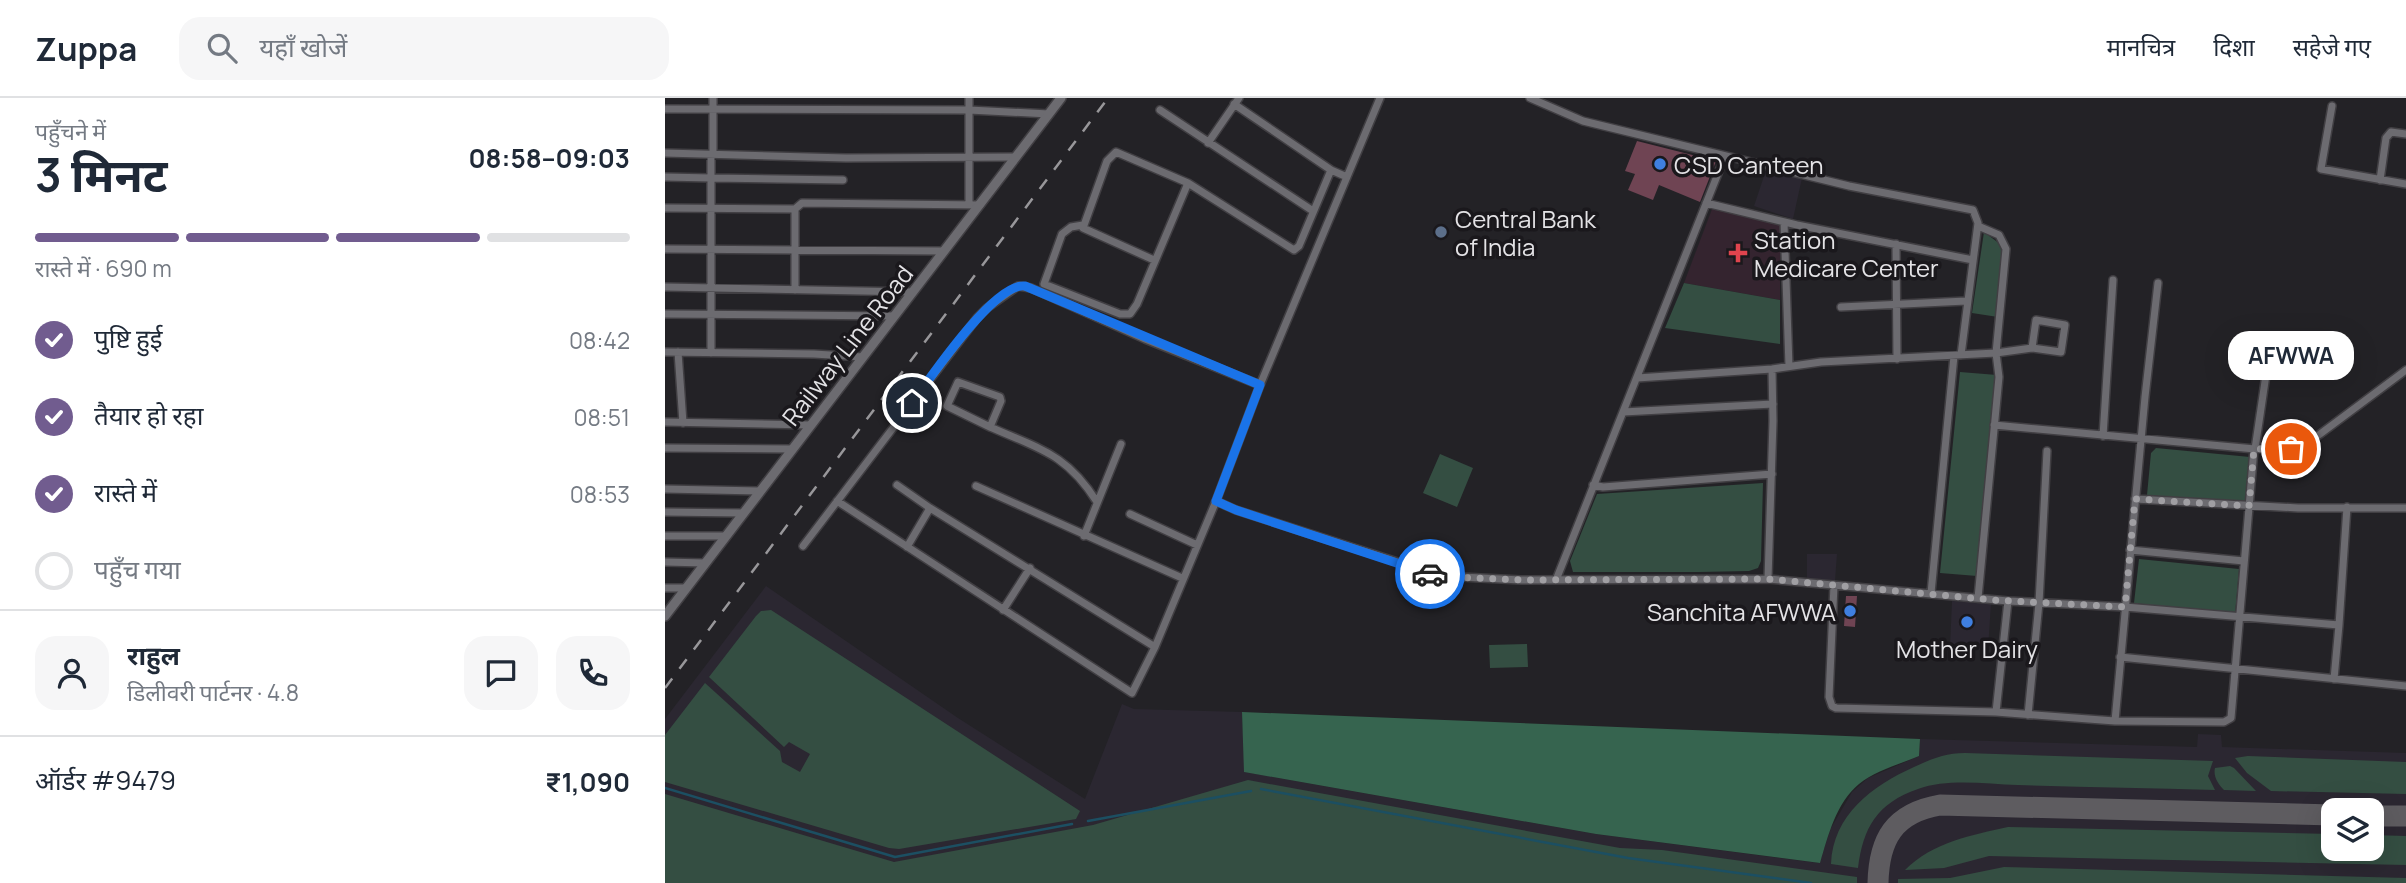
<!DOCTYPE html>
<html lang="hi">
<head>
<meta charset="utf-8">
<style>
  :root { --surface:#fff; --page:#f6f6f7; --text:#1f2937; --muted:#747a83; --line:#e0e1e3; --accent:#715c8f }
  body { margin:0; font-family:Manrope,"Noto Sans Devanagari",sans-serif; background:var(--page); color:var(--text); height:100vh; display:flex; flex-direction:column; font-size:26px; white-space:nowrap }
  * { box-sizing:border-box; margin:0 }
  p { font-size:23px; color:var(--muted) }
  .icon { flex:none; width:38px; height:38px; fill:none; stroke:currentColor; stroke-width:2; stroke-linecap:round; stroke-linejoin:round }
  .map { position:relative; flex:1; overflow:hidden }
  .panel { display:flex; flex-direction:column; background:var(--surface); width:665px }
  .panel>* { flex:none }
  .controls { position:absolute; left:1656px; top:700px; display:grid; gap:14px }
  .controls a { display:grid; place-items:center; width:63px; height:63px; border-radius:14px; background:var(--surface); box-shadow:0 7px 28px #0002; font-size:35px }
  .pin { position:absolute; display:grid; place-items:center; width:60px; height:60px; color:#fff; margin:-30px; border:4px solid #fff; border-radius:50%; box-shadow:0 2px 7px #0007 }
  .courier { position:absolute; display:grid; place-items:center; width:70px; height:70px; margin:-35px; border:5px solid #1a73e8; border-radius:50%; background:#fff; color:#222; box-shadow:0 2px 9px #0007 }
  .bubble { position:absolute; height:49px; border-radius:21px; background:var(--surface); box-shadow:0 7px 28px #0002; font-size:23px; font-weight:700; line-height:49px; text-align:center }
  .overview em { font-style:normal; font-weight:700 }
  .overview div { display:flex; flex-direction:column-reverse }
  .overview { display:flex; align-items:center; justify-content:space-between; height:119px; padding:0 35px }
  h1 { font-size:46px; font-weight:700; line-height:52px }
  .bar { display:grid; grid-template-columns:repeat(4,1fr); gap:10px 7px; align-content:center; height:84px; padding:0 35px }
  .bar i { height:9px; border-radius:5px; background:var(--line) }
  .bar .active { background:var(--accent) }
  .bar p { grid-column:span 4 }
  .line { display:flex; align-items:center; gap:18px; padding:0 35px; border-top:2px solid var(--line) }
  .line div { flex:1 }
  .round { display:grid; place-items:center; flex:none; width:74px; height:74px; border-radius:21px; background:var(--page) }
  ol { padding:0 35px; list-style:none }
  li { display:flex; align-items:center; gap:21px; height:77px }
  li p { margin-inline-start:auto }
  li .icon { padding:7px; border-radius:50%; background:var(--accent); color:#fff; stroke-width:4 }
  li:last-child { color:var(--muted) }
  li i { width:38px; height:38px; border:4px solid var(--line); border-radius:50% }
  header { display:flex; align-items:center; gap:42px; box-sizing:border-box; height:98px; padding:0 35px; background:var(--surface); border-bottom:2px solid var(--line) }
  header strong { font-size:33px }
  nav { display:flex; gap:38px; margin-inline-start:auto; font-size:24px }
  .search { width:490px; height:63px; background:var(--page); display:flex; align-items:center; gap:18px; box-sizing:border-box; padding:0 24px; border-radius:21px; color:var(--muted); font-size:26px }
  main { display:flex; flex:1; min-height:0 }
  .map>svg:first-child { display:block }
  .built { fill:#2b2731; fill-rule:evenodd }
  .medical { fill:#34242f }
  .green { fill:#344e42 }
  .forest { fill:#36644f }
  .lines { fill:none; stroke-linecap:round; stroke-linejoin:round }
  .stream { stroke:#1c4f62; stroke-width:2.5 }
  .taxiway { stroke:#5e5c60; stroke-width:21 }
  .building { fill:#6f4453 }
  .minor-casing { stroke:#413f43; stroke-width:10 }
  .tertiary-casing { stroke:#413f43; stroke-width:12 }
  .minor { stroke:#6c6b70; stroke-width:7 }
  .tertiary { stroke:#6c6b70; stroke-width:9 }
  .rail { stroke:#98979a; stroke-width:2.5; stroke-dasharray:12 12; stroke-linecap:butt }
  .done { stroke:#a09fa3; stroke-width:7; stroke-dasharray:0 12.6 }
  .route { stroke:#1a73e8; stroke-width:9 }
  .shop-dot { fill:#3f7fe0; stroke:#1a181c; stroke-width:2.5 }
  .service-dot { fill:#5c6f8a; stroke:#1a181c; stroke-width:2.5 }
  .health-dot { fill:#e0444e; stroke:#1a181c; stroke-width:2.5 }
  .labels { text-anchor:middle; dominant-baseline:central; stroke-width:7; stroke-linejoin:round; paint-order:stroke }
  .poi-label { font-size:24px; fill:#e4e3e6; stroke:#1a181c; text-anchor:start }
  .street-label { font-size:24px; fill:#e4e3e6; stroke:#1a181c }
</style>
</head>
<body>
<header>
<strong>Zuppa</strong>
<div class="search"><svg class="icon" aria-label="search" viewBox="0 0 24 24"><circle cx="10" cy="10" r="6"/><path d="M15 15l6 6"/></svg>यहाँ खोजें</div>
<nav><a>मानचित्र</a><a>दिशा</a><a>सहेजे गए</a></nav>
</header>
<main>
<section class="panel">
<div class="overview"><div><h1>3 मिनट</h1><p>पहुँचने में</p></div><em>08:58–09:03</em></div>
<div class="bar"><i class="active"></i><i class="active"></i><i class="active"></i><i></i><p>रास्ते में · 690 m</p></div>
<ol>
<li><svg class="icon" aria-label="check" viewBox="0 0 24 24"><path d="M5 12l5 5 9-10"/></svg>पुष्टि हुई<p>08:42</p></li>
<li><svg class="icon" aria-label="check" viewBox="0 0 24 24"><path d="M5 12l5 5 9-10"/></svg>तैयार हो रहा<p>08:51</p></li>
<li><svg class="icon" aria-label="check" viewBox="0 0 24 24"><path d="M5 12l5 5 9-10"/></svg>रास्ते में<p>08:53</p></li>
<li><i></i>पहुँच गया</li>
</ol>
<div class="line" style="height:126px"><a class="round"><svg class="icon" aria-label="person" viewBox="0 0 24 24"><circle cx="12" cy="8" r="4"/><path d="M4 21q1-7 8-7t8 7"/></svg></a><div><b>राहुल</b><p>डिलीवरी पार्टनर · 4.8</p></div><a class="round"><svg class="icon" aria-label="chat" viewBox="0 0 24 24"><path d="M4 5h16v11H9l-5 4z"/></svg></a><a class="round"><svg class="icon" aria-label="phone" viewBox="0 0 24 24"><path d="M5 4h4l2 5-3 2q2 4 5 5l2-3 5 2v4C11 20 4 13 5 4z"/></svg></a></div>
<div class="line" style="height:91px"><div>ऑर्डर #9479</div><b>₹1,090</b></div>
</section>
<div class="map">
<svg width="1741" height="785" viewBox="0 0 1741 785">
  <rect width="100%" height="100%" fill="#232226"/>
  <path class="built" d="M1101 72 1137 80 1128 121 1089 108Z
    M1142 456H1172L1170 483 1142 480Z
    M101 488 293 620 420 701 457 606 469 611 577 614 580 674 931 736 1154 765 1166 730 1187 694 1203 680 1254 658 1255 641 1532 649 1533 636 1556 637 1557 649 1741 655V785H0V621ZM1668 712H1706V751H1668Z
    M1287 503 1326 505 1323 552 1285 550Z"/>
  <path class="medical" d="M1047 111 1115 126V202L1019 185Z"/>
  <path class="green" d="M1319 134 1339 149 1333 219 1307 215Z
    M1019 185 1115 202V246L1000 230Z
    M1295 274 1332 277 1312 478 1275 475Z
    M1491 350 1585 359 1581 405 1482 397 1486 355Z
    M775 356 808 370 792 409 758 395Z
    M1098 385 1096 463 1093 470 1084 473 1034 474H908L905 463 932 396Z
    M1474 461 1574 471 1570 517 1469 505Z
    M106 512 415 713 411 721 234 751 224 750 0 684V637L40 585 115 653 117 664 135 674 145 656 124 644 119 649 44 579 91 518 96 513Z
    M862 546 863 569 825 570 824 547Z
    M1300 655 1548 663 1543 678 1550 692C1485 690 1419 689 1353 687 1321 686 1283 680 1253 691 1212 705 1198 730 1193 770L1166 766C1168 717 1207 688 1249 669 1266 661 1281 655 1300 655Z
    M1583 658 1741 664V696L1606 693 1582 675 1570 660Z
    M1565 668 1569 670 1591 693 1559 692C1553 686 1548 678 1550 670Z
    M583 682 955 750 997 752 1192 779V785H0V696L229 764 428 727Z
    M1343 729 1668 736V751H1706V737L1741 738V767L1324 758 1279 770 1240 772C1268 744 1307 737 1343 729Z
    M1339 769 1741 780V785H1233V781L1285 780Z"/>
  <path class="forest" d="M577 614 1255 641 1254 658C1235 666 1210 673 1194 686 1171 705 1163 738 1155 765L931 736 579 674Z"/>
  <g class="lines">
    <path class="stream" d="M0 690 230 759 407 726
      M596 691 963 760 1146 785
      M423 723 586 693"/>
    <path class="taxiway" d="M1706 718H1741
      M1213 785C1214 741 1229 715 1275 707L1668 717"/>
  </g>
  <path class="building" d="M972 43 1051 63 1035 104 994 87 988 102 963 92 970 76 960 73Z
    M1181 498H1192L1190 529 1179 528Z"/>
  <g class="lines">
    <defs>
      <path id="minor" d="M304 0V107
        M865 0 918 23 1184 88 1308 112 1313 125 1296 257
        M569 6 666 72 682 79
        M1667 8 1656 71 1741 86
        M0 11 304 12 384 16
        M495 12 648 113
        M543 45 574 0
        M0 55 181 60 351 59
        M48 56V0
        M0 79 46 80V56
        M1715 82 1721 40 1726 34 1741 36
        M1041 105 1132 127 1308 162
        M0 110 130 111 137 105 315 107
        M130 111V192
        M1119 124 1124 268
        M418 127 406 129 397 136 379 186 455 216H465L472 206 523 85
        M1231 146 1232 261
        M0 151 279 153
        M489 162 418 130 442 63 451 54 523 85 629 152 634 148 666 72
        M0 189 247 194
        M1176 209 1301 203
        M0 216 229 218
        M0 254 149 256 198 259
        M13 254 18 325
        M46 255V80L178 82
        M972 280 1107 271 1156 264 1331 255 1367 250 1396 254 1400 227 1371 222 1367 250
        M958 314 1108 306
        M0 324 145 327
        M1329 327 1590 351 1639 348 1741 272
        M325 329 282 308 293 284 335 299 336 303 325 329C375 351 402 356 432 404
        M1438 338 1448 182
        M0 350 126 351
        M1590 351 1602 270
        M232 387 265 410 490 549
        M928 387 938 389 1107 376
        M311 388 517 480
        M0 391 94 393
        M1470 401 1633 410H1741
        M172 403 467 595 490 549 551 403 595 287 715 0
        M551 403 571 412 776 478 856 482 1103 481 1343 503 1331 614 1450 623 1480 299 1493 185
        M0 414 78 415
        M465 416 532 447
        M0 438H60
        M419 438 456 346
        M138 448 312 220 322 210 353 188 366 190 480 241 595 287
        M242 449 265 410
        M1465 452 1579 463
        M0 464 40 465
        M1103 481 1108 323 1107 271
        M891 482 1060 58
        M1169 487 1164 599 1167 608 1171 610 1331 614
        M0 490H22
        M1266 495 1289 258
        M1313 500 1334 279 1331 255 1341 151 1334 137 1313 128
        M1343 503 1460 509 1674 527 1669 581
        M338 512 365 470
        M1674 527 1682 409
        M1455 559 1741 588
        M1363 617 1374 505 1382 353
        M1450 623 1559 624 1566 620 1589 351"/>
      <path id="tertiary" d="M0 518 396 0"/>
    </defs>
    <use href="#minor" class="minor-casing"/>
    <use href="#tertiary" class="tertiary-casing"/>
    <use href="#minor" class="minor"/>
    <use href="#tertiary" class="tertiary"/>
    <path class="rail" d="M0 590 443 0"/>
  </g>
  <g class="lines">
    <path class="done" d="M765 476 784 479 856 482 1103 481 1328 502 1460 509 1470 401 1584 408 1589 351H1626"/>
    <path class="route" d="M247 305C265 280 330 184 360 188L595 287 551 403 571 412 765 476"/>
  </g>
  <g class="shop-dot">
    <circle cx="995" cy="66" r="7"/>
    <circle cx="1185" cy="513" r="7"/>
    <circle cx="1302" cy="524" r="7"/>
  </g>
  <circle class="service-dot" cx="776" cy="134" r="7"/>
  <path class="health-dot" d="M1069.5 144.5h7v7h7v7h-7v7h-7v-7h-7v-7h7z"/>
  <g class="labels">
    <g class="poi-label">
      <text x="1009" y="66">CSD Canteen</text>
      <text x="790" y="120">Central Bank<tspan x="790" dy="28">of India</tspan></text>
      <text x="1089" y="141">Station<tspan x="1089" dy="28">Medicare Center</tspan></text>
      <text x="1171" y="513" text-anchor="end">Sanchita AFWWA</text>
      <text x="1302" y="550" text-anchor="middle">Mother Dairy</text>
    </g>
    <g class="street-label">
      <text transform="translate(182 247) rotate(-52)">Railway Line Road</text>
    </g>
  </g>
</svg>
<div class="controls">
<a><svg class="icon" aria-label="layers" viewBox="0 0 24 24"><path d="M12 4l9 5-9 5-9-5zM3 14l9 5 9-5"/></svg></a>
</div>
<div class="pin" style="left:1626px;top:351px;background:#ea580c"><svg class="icon" aria-label="bag" viewBox="0 0 24 24"><path d="M5 8h14l-1 12H6zM9 8a3 3 0 0 1 6 0"/></svg></div>
<div class="pin" style="left:247px;top:305px;background:#1f2937"><svg class="icon" aria-label="home" viewBox="0 0 24 24"><path d="M3 11l9-7 9 7M6 9v11h12V9"/></svg></div>
<div class="courier" style="left:765px;top:476px"><svg class="icon" aria-label="car" viewBox="0 0 24 24"><path d="M5 17H2v-5l4-1 3-4h7l3 4 3 1v5h-3M9 17h6M6 11h13"/><circle cx="7" cy="17" r="2"/><circle cx="17" cy="17" r="2"/></svg></div>
<div class="bubble" style="left:1563px;top:233px;width:126px">AFWWA</div>
</div>
</main>
</body>
</html>
